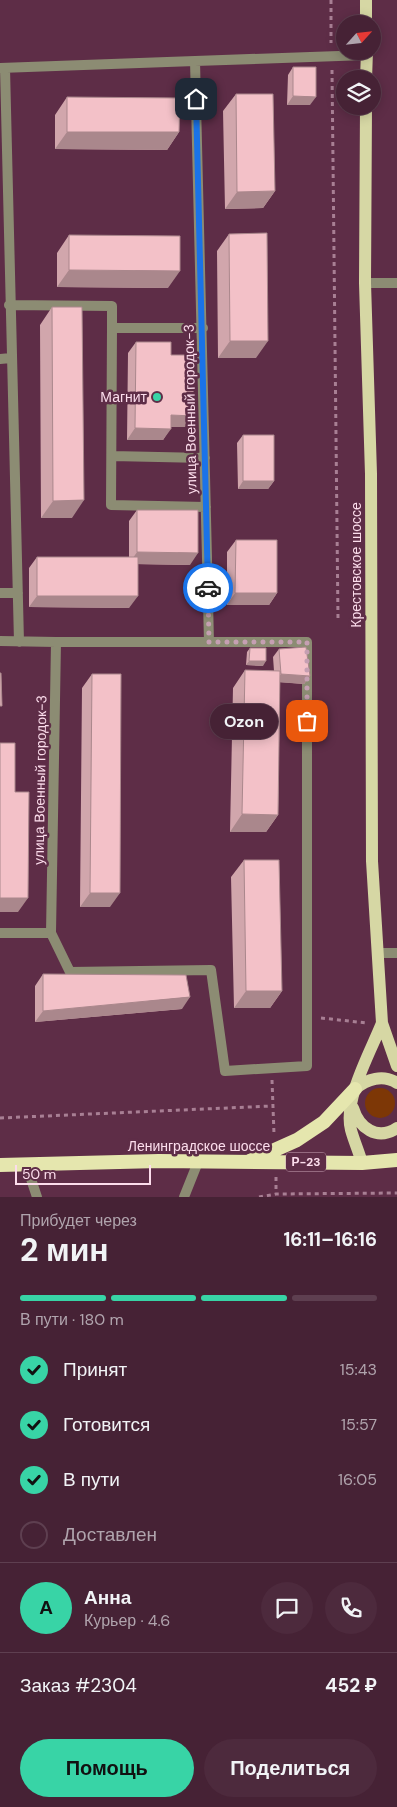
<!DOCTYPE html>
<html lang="ru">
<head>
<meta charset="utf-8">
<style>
  :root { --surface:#462235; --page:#4d2a3d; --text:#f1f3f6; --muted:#b0a4ad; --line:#5e3f50; --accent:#38d4a6 }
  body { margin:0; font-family:"DM Sans",sans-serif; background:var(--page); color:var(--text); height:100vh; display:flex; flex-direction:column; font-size:19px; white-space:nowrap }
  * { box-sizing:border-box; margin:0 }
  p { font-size:16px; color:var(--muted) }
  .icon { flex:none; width:28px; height:28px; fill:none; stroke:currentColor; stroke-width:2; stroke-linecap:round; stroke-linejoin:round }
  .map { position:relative; height:1197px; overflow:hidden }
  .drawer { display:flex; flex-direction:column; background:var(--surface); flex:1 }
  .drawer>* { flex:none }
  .needle { width:32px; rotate:63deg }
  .buttons { position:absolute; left:336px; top:15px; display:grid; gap:10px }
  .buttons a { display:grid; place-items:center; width:45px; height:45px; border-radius:50%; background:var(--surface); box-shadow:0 2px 12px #0003,0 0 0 1px var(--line); font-size:25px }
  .scale { position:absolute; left:15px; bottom:12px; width:136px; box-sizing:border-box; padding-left:5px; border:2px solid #fcddec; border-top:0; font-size:14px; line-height:18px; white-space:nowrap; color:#fcddec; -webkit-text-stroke:4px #5e2d47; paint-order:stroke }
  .pin { position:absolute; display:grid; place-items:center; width:42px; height:42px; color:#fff; margin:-21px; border-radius:10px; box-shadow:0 2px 8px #0006 }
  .courier { position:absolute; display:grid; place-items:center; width:50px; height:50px; margin:-25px; border:4px solid #1a73e8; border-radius:50%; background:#fff; color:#222; box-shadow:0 1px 6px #0007 }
  .bubble { position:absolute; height:35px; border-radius:18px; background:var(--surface); box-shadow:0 2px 12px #0003,0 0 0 1px var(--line); font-size:16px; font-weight:700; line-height:35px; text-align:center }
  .overview em { font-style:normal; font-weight:700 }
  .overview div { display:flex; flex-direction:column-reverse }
  .overview { display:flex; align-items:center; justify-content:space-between; height:85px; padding:0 20px }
  h1 { font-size:32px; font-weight:700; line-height:38px }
  .bar { display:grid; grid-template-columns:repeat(4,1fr); gap:8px 5px; align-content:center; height:60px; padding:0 20px }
  .bar i { height:6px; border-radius:4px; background:var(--line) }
  .bar .on { background:var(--accent) }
  .bar p { grid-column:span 4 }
  .line { display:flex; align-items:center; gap:12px; padding:0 20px; border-top:1px solid var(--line) }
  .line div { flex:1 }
  .round { display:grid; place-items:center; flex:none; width:52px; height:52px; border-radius:26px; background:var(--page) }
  ol { padding:0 20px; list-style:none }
  li { display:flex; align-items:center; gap:15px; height:55px }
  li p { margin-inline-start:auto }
  li .icon { padding:5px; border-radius:50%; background:var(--accent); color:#111; stroke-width:4 }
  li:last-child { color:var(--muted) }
  li i { width:28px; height:28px; border:2px solid var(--line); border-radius:50% }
  .cta { display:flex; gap:10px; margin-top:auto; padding:10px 20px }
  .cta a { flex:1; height:58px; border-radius:30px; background:var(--accent); color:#111; font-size:20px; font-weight:700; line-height:58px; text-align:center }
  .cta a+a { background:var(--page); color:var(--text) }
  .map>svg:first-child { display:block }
  .green { fill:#7d3706 }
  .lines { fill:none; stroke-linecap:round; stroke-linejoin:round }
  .path { stroke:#a87f94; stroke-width:3; stroke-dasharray:4 4; stroke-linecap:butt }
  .service { stroke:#8c8c73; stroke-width:10 }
  .minor { stroke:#8c8c73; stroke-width:10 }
  .primary { stroke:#d6d7a4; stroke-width:12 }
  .trunk { stroke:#e5e6ae; stroke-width:14 }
  .wall { fill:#d1a6ac }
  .shaded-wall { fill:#aa878c }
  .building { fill:#f3c1c8; stroke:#aa878c }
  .done { stroke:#c59fb2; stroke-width:5; stroke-dasharray:0 9 }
  .route { stroke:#1a73e8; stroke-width:6 }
  .poi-dot { fill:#38d4a6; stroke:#5e2d47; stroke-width:2 }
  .labels { text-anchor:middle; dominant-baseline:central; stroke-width:5; stroke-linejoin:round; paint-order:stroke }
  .shield { fill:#5e2d47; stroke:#cda8ba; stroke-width:1 }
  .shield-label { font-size:12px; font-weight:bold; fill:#fcddec }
  .poi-label { font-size:14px; fill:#fcddec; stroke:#5e2d47; text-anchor:end }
  .street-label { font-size:14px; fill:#fcddec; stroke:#5e2d47 }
</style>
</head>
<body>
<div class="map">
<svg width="397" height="1197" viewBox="0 0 397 1197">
  <rect width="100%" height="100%" fill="#5e2d47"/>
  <path class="green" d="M365 1103a15 15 0 1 1 30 0a15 15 0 1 1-30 0Z"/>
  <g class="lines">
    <path class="path" d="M331 0V43
      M332 70 338 619
      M321 1018 367 1023
      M272 1080 274 1134
      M0 1118 272 1106
      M276 1177V1194
      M259 1197 276 1194 397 1193"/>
    <path class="service" d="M0 68 195 61
      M5 68 19 642
      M9 305 112 306V328H203
      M112 328 111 505 206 507
      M0 359 11 358
      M112 456 205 458
      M0 593H18
      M0 641 56 642
      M0 933H51L56 642H209L195 61 367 55
      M51 933 70 972 211 970 225 1071 307 1066V642H209
      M377 953H397
      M26 1164 37 1197
      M184 1197 198 1162"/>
    <path class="minor" d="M365 283H397"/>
    <path class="primary" d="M366 0V24
      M366 79 367 51
      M366 106 365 283 371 474 372 861 382 1023 397 1066
      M355 1089C367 1079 383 1074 397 1083
      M353 1108C359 1128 377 1141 397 1128
      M362 1163C359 1152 354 1141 351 1130 343 1100 371 1051 382 1023"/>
    <path class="trunk" d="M250 1161 297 1140 324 1122 355 1089
      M0 1165 159 1161 362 1163 397 1160"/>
  </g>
  <path class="wall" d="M293 67 310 105H287L288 75Z
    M236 94 275 191 263 208 225 209 223 111Z
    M67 97 179 132 167 150 55 149V115Z
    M229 234 256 358H218L217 251Z
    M69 235 168 288 57 287V253Z
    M52 307 72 518H41L40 325Z
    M136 342 171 355 185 427H171L163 440H127L128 353Z
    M243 435 274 481 268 489H238L237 443Z
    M137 510 190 565 138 564 129 608 29 607V568L37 557H129V521Z
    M236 540 277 593 269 605H227V552Z
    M250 648 263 666 246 665 247 652Z
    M279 649 310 676 304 684 280 682 278 815 266 832H230L233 688 245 670 274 671 273 657Z
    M92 674 110 907H80L82 688Z
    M244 860 282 991 270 1008H234L231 877Z
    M43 974 182 1009 35 1022V986Z"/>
  <path class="shaded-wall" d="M293 96 316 97 310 105H287Z
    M67 132H179L167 150 55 149Z
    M275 191 263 208 225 209 237 192Z
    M69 270 180 271 168 288 57 287Z
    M230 341H268L256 358H218Z
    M171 415 193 416 185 427H163Z
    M135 428 171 429 163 440H127Z
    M243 481H274L268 489H238Z
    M84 500 72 518H41L53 501Z
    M137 552 198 553 190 565 129 564Z
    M235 593H277L269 605H227Z
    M37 596H138L129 608 29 607Z
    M249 661H266L263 666 246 665Z
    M281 674 310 676 304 684 275 682Z
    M242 814 278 815 266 832H230Z
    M90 893H120L110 907H80Z
    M0 898H28L18 912H0Z
    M246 991H282L270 1008H234Z
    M190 997 182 1009 35 1022 43 1011Z"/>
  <path class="building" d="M293 67H316V97L293 96Z
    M236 94H273L275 191 237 192Z
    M67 97 180 98 179 132H67Z
    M267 233 268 341H230L229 234Z
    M69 235 180 236V271L69 270Z
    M52 307H82L84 500 53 501Z
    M136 342H171V355H194L193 416 171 415V429L135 428Z
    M243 435H274V481H243Z
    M137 510H198V553L137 552Z
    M236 540H277V593H235Z
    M37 557H138V596H37Z
    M306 647 310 676 281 674 279 649Z
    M250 648H266V661H249Z
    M245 670 280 671 278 815 242 814Z
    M0 673H1L2 706H0Z
    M92 674H121L120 893H90Z
    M0 743H15V792H29L28 898H0Z
    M244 860H279L282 991H246Z
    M43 974 186 975 190 997 43 1011Z"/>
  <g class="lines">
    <path class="done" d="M208 588 209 642H307V721"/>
    <path class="route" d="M196 99 208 588"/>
  </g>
  <circle class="poi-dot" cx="157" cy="397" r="5"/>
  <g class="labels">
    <rect class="shield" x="286" y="1152.5" width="40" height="19" rx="4"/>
    <g class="shield-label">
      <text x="306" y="1162">Р-23</text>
    </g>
    <g class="poi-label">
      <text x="147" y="397">Магнит</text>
    </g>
    <g class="street-label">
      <text transform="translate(190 409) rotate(-91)">улица Военный городок-3</text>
      <text transform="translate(356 565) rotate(-90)">Крестовское шоссе</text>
      <text transform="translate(40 780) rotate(-89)">улица Военный городок-3</text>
      <text x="199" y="1146">Ленинградское шоссе</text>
    </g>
  </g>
</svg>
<div class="buttons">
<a><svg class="needle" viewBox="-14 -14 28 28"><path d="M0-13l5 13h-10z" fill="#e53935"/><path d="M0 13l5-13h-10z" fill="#b0a4ad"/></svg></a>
<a><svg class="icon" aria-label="layers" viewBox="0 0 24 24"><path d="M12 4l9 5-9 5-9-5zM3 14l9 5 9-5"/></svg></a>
</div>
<div class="scale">50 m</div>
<div class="pin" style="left:307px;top:721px;background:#ea580c"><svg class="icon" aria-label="bag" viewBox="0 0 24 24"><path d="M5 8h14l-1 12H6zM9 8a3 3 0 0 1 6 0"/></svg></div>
<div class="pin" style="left:196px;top:99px;background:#1f2937"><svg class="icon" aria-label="home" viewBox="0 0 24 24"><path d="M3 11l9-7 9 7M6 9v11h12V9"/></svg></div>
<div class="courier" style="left:208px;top:588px"><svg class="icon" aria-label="car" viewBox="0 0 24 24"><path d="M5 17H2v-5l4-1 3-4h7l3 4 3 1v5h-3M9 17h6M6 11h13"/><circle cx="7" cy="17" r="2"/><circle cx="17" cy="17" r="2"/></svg></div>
<div class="bubble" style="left:210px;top:704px;width:68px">Ozon</div>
</div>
<section class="drawer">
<div class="overview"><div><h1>2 мин</h1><p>Прибудет через</p></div><em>16:11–16:16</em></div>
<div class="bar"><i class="on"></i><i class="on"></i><i class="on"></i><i></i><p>В пути · 180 m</p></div>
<ol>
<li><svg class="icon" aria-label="check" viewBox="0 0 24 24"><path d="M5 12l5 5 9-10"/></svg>Принят<p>15:43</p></li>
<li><svg class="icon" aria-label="check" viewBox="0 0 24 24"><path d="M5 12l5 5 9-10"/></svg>Готовится<p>15:57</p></li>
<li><svg class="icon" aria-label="check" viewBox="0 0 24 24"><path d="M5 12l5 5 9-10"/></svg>В пути<p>16:05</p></li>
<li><i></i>Доставлен</li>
</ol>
<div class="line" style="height:90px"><b class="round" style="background:var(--accent);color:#111">А</b><div><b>Анна</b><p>Курьер · 4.6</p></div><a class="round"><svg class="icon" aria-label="chat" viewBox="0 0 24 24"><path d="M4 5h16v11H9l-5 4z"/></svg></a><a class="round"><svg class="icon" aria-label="phone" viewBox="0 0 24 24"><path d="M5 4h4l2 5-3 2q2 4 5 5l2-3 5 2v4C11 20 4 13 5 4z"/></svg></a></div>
<div class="line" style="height:65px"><div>Заказ #2304</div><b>452 ₽</b></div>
<div class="cta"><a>Помощь</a><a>Поделиться</a></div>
</section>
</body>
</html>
